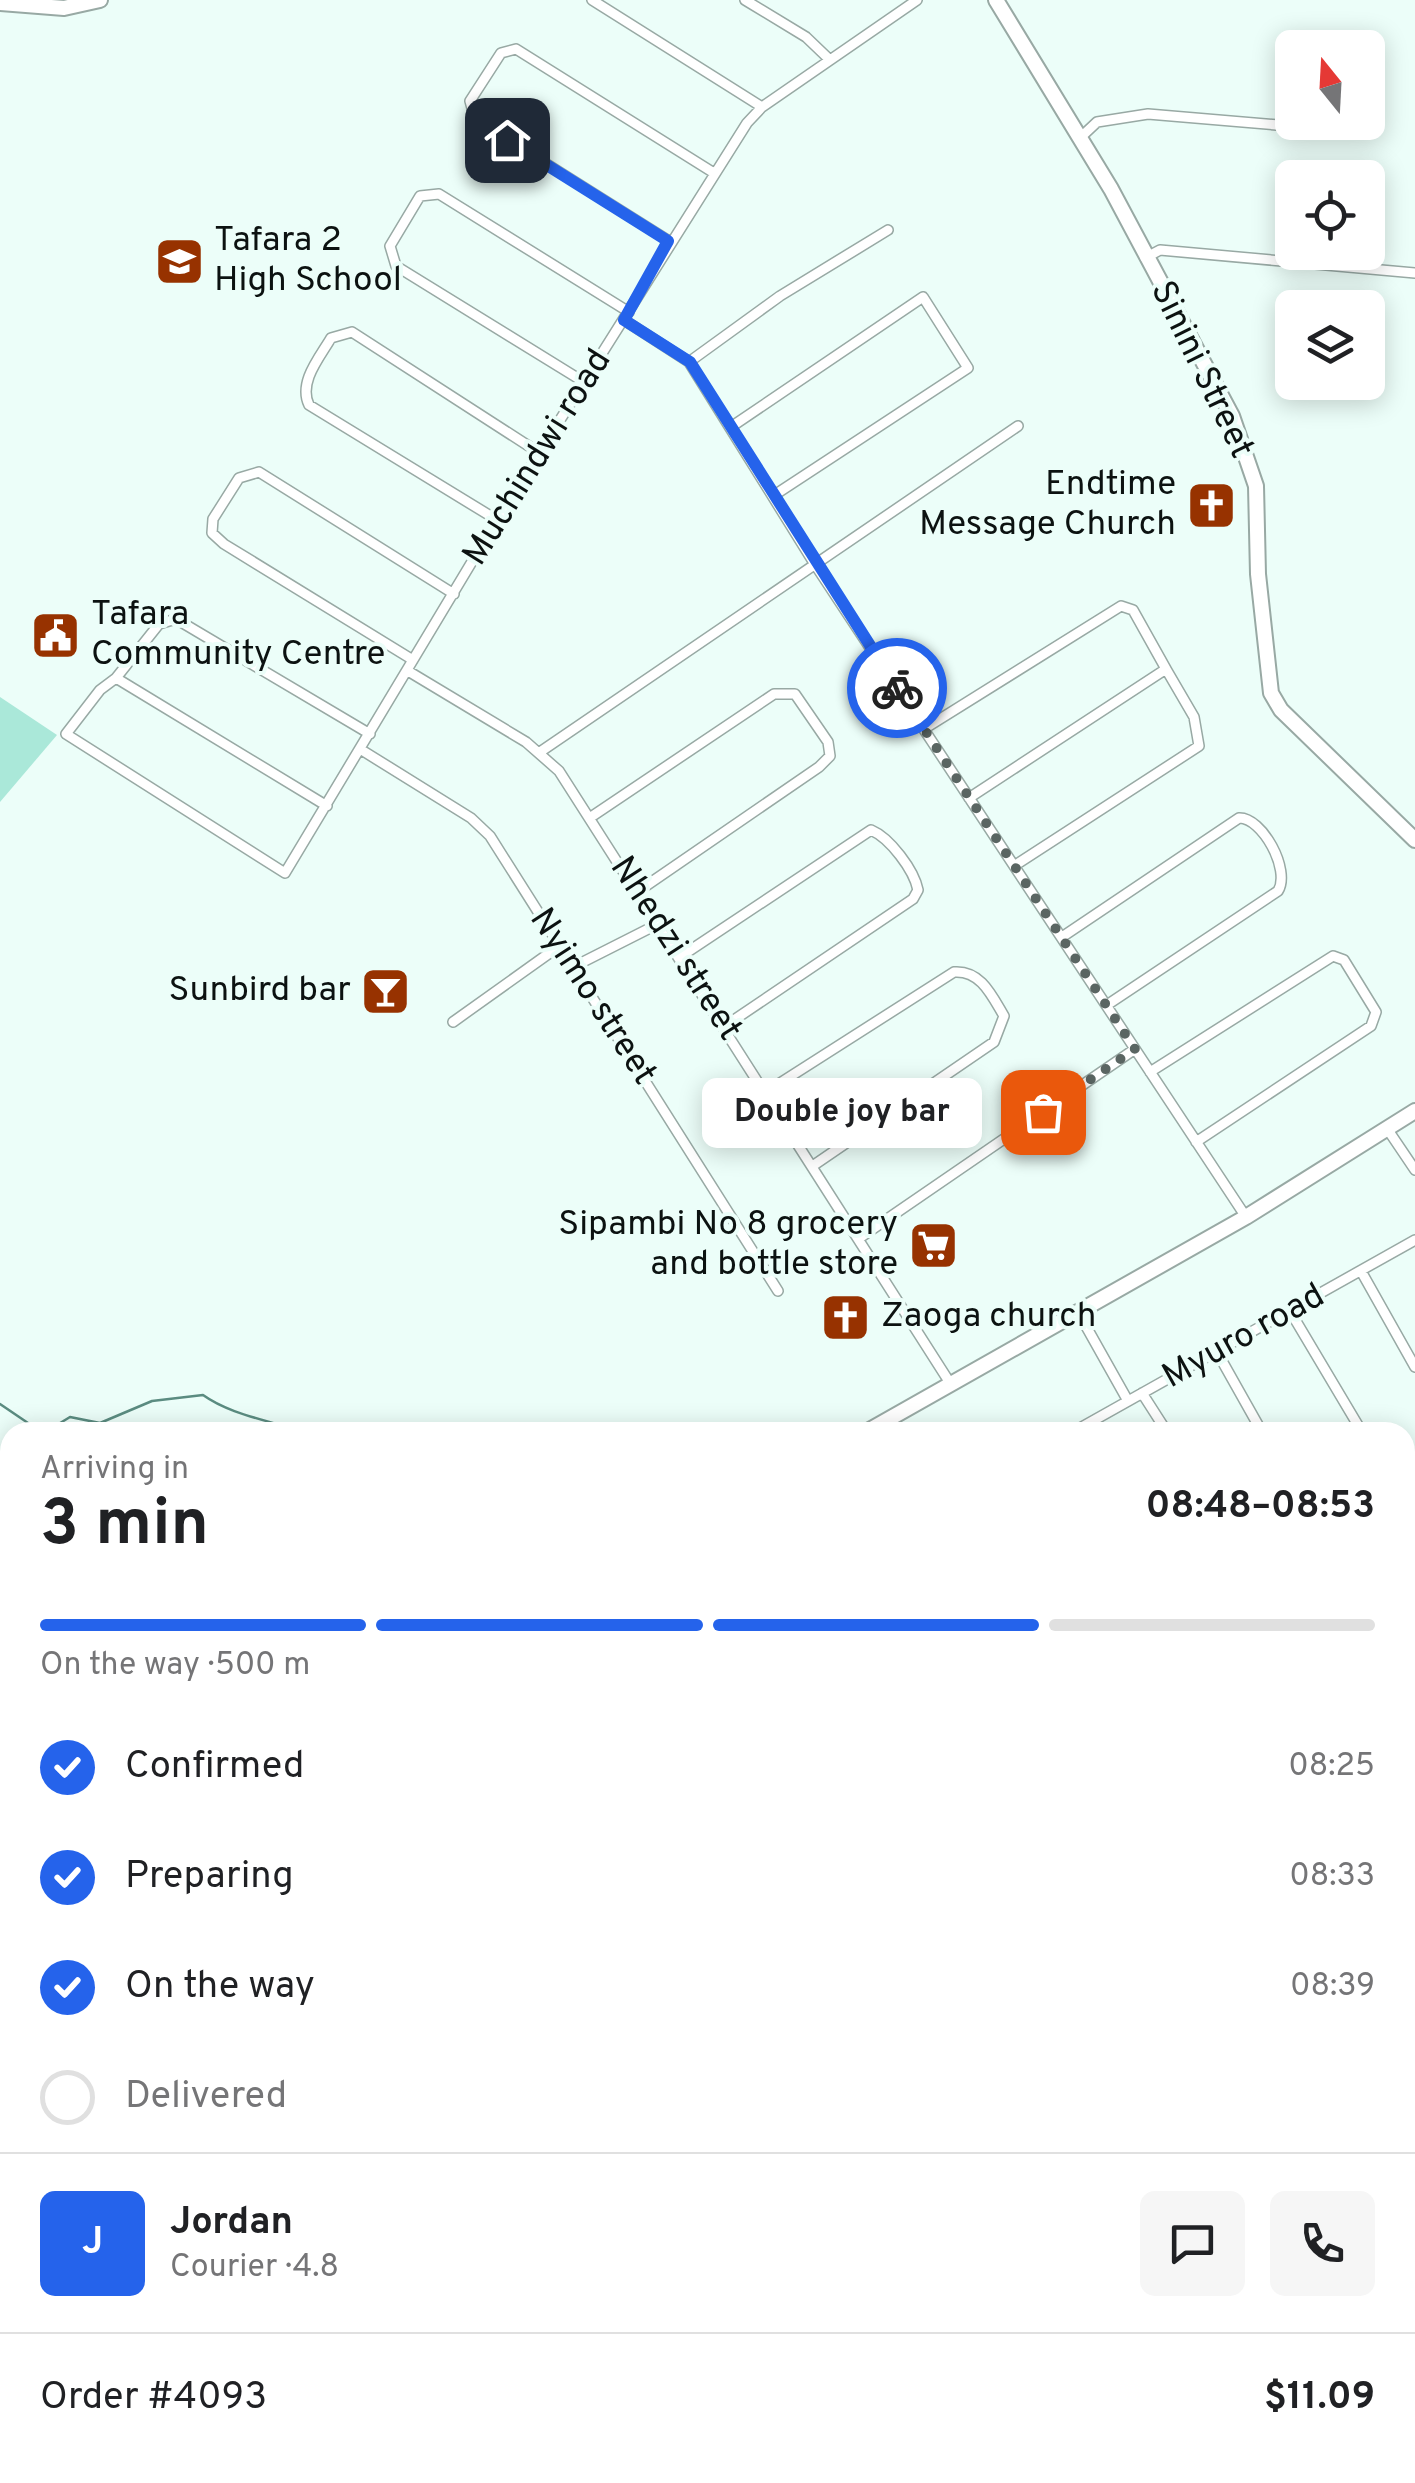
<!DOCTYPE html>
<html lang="en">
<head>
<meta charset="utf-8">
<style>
  :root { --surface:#fff; --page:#f6f6f6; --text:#202124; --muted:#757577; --line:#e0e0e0; --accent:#2563eb }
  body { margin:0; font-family:Overpass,sans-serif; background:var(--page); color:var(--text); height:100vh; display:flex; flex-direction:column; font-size:38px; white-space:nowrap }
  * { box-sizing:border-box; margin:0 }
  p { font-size:32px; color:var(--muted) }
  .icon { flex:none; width:55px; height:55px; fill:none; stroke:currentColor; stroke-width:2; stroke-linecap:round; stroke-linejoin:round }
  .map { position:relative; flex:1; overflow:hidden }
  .drawer { position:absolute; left:0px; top:1422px; width:1415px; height:1062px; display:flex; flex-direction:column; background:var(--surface); border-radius:30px 30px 0 0; box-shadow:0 5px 25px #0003 }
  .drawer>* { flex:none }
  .needle { width:65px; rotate:342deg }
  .tools { position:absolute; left:1275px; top:30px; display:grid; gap:20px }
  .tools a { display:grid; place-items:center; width:110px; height:110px; border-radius:15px; background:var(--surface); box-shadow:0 5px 25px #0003; font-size:50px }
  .pin { position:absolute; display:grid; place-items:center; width:85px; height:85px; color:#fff; margin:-42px; border-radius:20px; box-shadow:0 5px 15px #0006 }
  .courier { position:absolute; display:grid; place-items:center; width:100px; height:100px; margin:-50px; border:8px solid #2563eb; border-radius:50%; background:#fff; color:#222; box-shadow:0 2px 12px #0007 }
  .bubble { position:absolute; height:70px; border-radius:15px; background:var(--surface); box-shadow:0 5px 25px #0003; font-size:32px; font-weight:700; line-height:70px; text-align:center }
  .head em { font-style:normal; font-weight:700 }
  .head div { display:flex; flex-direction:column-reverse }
  .head { display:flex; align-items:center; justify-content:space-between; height:170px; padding:0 40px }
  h1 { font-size:65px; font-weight:700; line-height:75px }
  .bar { display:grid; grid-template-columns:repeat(4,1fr); gap:15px 10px; align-content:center; height:120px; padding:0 40px }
  .bar i { height:12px; border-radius:8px; background:var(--line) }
  .bar .current { background:var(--accent) }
  .bar p { grid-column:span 4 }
  .line { display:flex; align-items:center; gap:25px; padding:0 40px; border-top:2px solid var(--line) }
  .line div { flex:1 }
  .round { display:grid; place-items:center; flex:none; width:105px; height:105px; border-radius:15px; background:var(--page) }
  ol { padding:0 40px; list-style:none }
  li { display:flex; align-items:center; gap:30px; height:110px }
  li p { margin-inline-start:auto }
  li .icon { padding:10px; border-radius:50%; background:var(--accent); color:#fff; stroke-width:4 }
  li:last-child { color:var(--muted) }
  li i { width:55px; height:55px; border:5px solid var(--line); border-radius:50% }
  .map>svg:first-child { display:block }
  .green { fill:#aae8d9 }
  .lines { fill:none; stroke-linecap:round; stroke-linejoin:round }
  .stream { stroke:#5b8c81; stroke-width:2.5 }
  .street-casing { stroke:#98a9a4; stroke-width:12 }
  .secondary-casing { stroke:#98a9a4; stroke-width:18 }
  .street { stroke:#fff; stroke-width:9 }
  .secondary { stroke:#fff; stroke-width:14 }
  .done { stroke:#5a6562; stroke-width:10; stroke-dasharray:0 18 }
  .route { stroke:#2563eb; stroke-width:12 }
  .labels { text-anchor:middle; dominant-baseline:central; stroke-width:8; stroke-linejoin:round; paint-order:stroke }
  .poi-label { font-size:35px; fill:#0c1211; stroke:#ecfef9; text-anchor:start }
  .street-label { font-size:35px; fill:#0c1211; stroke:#ecfef9 }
</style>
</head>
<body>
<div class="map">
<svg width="1415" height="2483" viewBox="0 0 1415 2483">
  <rect width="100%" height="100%" fill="#ecfef9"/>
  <path class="green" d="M0 697 57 735 0 802Z"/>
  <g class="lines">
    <path class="stream" d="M0 1404 28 1423 52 1428 70 1417 100 1423 152 1401 203 1395C231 1415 269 1420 302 1432
      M1405 2045 1415 2051"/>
    <defs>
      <path id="street" d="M592 0 762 107
        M745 0 806 37 830 60
        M1081 137 1097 122 1148 114 1348 131
        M669 241 475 119 470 101 501 53 516 49 714 173
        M1145 258 1160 250 1415 273
        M624 320 689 362 816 566 1246 1217
        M689 362 780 296 888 230
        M584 382 396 266 390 246 420 196 439 194 629 312
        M731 427 923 297 968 368 773 496
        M497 520 309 405C298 382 320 357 331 338L352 332 541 454
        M413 660 224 544 212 533 213 519 239 478 259 472 454 594
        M408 671 526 742 559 771 950 1383
        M116 678 100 690 66 734 285 873 497 520 747 123 762 107 917 0
        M924 729 1121 606 1133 610 1166 669
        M360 749 471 818 490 836 778 1291
        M540 752 1018 426
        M969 798 1166 669 1194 717 1199 746 1014 866
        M327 806 116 678 159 624 176 619 370 734
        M591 817 774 694H795L828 742 830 756 819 767 637 892
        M1062 937 1239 818C1262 817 1291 870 1278 891L1107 1005
        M680 957 871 830C890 838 914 870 918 890L913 899 725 1026
        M573 967 658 924
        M453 1022 558 947
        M1150 1072 1333 956 1344 960 1376 1012 1371 1026 1196 1142
        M766 1092 954 972C981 970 992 996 1004 1016L994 1042 814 1165
        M1388 1130 1415 1170
        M861 1237 1135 1049
        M1361 1271 1415 1367
        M1290 1311 1362 1432
        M1078 1312 1128 1401
        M1217 1352 1262 1432
        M1142 1393 1167 1432
        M1073 1432 1415 1240
        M1405 1501 1415 1506
        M1 1980 10 2024
        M0 2194 10 2209
        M0 2235 10 2228
        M0 2339 10 2333
        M0 2433 10 2427
        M353 2475 358 2483
        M451 2475 456 2483
        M542 2475 555 2483
        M827 2475 832 2483
        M918 2475 923 2483
        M1016 2475 1021 2483
        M1110 2475 1115 2483
        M1213 2475 1215 2483
        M164 2483 177 2475
        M330 2483 342 2475"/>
      <path id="secondary" d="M996 0 1111 189 1232 416 1256 486 1258 574 1271 693 1281 710 1415 840
        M0 3 64 8 100 0
        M866 1432 1246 1217 1415 1111
        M84 2483 97 2475"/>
    </defs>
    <use href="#street" class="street-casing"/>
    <use href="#secondary" class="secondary-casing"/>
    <use href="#street" class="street"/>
    <use href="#secondary" class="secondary"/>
  </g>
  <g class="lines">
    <path class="done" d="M897 688 1135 1049 1043 1112"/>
    <path class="route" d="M507 140 668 241 624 320 690 362 897 688"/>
  </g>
  <defs>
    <symbol id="school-square" viewBox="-11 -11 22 22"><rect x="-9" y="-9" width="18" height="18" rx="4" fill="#973200" stroke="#ecfef9"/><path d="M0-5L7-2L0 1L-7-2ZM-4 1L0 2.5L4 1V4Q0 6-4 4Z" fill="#fff"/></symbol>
    <symbol id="church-square" viewBox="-11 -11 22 22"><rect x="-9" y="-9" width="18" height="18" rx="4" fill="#973200" stroke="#ecfef9"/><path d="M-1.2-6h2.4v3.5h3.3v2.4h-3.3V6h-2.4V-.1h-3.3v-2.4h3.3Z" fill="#fff"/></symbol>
    <symbol id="civic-square" viewBox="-11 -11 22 22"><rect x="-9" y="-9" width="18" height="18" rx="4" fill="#973200" stroke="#ecfef9"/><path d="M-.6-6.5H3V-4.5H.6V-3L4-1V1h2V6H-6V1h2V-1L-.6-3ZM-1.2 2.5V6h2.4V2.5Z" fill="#fff"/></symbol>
    <symbol id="bar-square" viewBox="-11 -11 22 22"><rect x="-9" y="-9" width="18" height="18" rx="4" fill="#973200" stroke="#ecfef9"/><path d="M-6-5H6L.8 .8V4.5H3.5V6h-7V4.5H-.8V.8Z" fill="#fff"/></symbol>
    <symbol id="supermarket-square" viewBox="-11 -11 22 22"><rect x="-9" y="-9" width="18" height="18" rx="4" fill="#973200" stroke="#ecfef9"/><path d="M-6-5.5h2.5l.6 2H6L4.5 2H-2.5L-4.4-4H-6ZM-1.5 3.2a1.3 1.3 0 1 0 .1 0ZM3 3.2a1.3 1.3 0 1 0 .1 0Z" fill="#fff"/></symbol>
  </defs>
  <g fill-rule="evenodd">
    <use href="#school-square" x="152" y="234" width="55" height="55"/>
    <use href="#church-square" x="1184" y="478" width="55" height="55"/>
    <use href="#civic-square" x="28" y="608" width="55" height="55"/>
    <use href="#bar-square" x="358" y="964" width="55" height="55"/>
    <use href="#supermarket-square" x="906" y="1218" width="55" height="55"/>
    <use href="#church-square" x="818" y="1290" width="55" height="55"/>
  </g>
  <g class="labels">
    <g class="poi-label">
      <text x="214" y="241">Tafara 2<tspan x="214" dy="40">High School</tspan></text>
      <text x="1176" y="485" text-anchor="end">Endtime<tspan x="1176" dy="40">Message Church</tspan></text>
      <text x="91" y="615">Tafara<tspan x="91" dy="40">Community Centre</tspan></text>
      <text x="351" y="991" text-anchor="end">Sunbird bar</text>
      <text x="898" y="1225" text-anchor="end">Sipambi No 8 grocery<tspan x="898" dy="40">and bottle store</tspan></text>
      <text x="881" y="1317">Zaoga church</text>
    </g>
    <g class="street-label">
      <text transform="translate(1201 370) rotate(64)">Sinini Street</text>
      <text transform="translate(538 458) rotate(-58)">Muchindwi road</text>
      <text transform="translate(675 949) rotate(57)">Nhedzi street</text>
      <text transform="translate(592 997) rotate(57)">Nyimo street</text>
      <text transform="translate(1244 1337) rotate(-29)">Myuro road</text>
    </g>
  </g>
</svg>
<div class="tools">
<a><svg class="needle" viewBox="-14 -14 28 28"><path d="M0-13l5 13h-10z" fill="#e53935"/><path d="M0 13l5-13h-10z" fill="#757577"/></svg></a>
<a><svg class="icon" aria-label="locate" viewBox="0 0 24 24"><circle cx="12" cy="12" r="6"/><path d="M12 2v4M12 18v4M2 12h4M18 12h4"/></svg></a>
<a><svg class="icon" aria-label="layers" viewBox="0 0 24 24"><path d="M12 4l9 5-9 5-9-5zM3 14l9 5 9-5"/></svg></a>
</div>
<div class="pin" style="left:1043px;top:1112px;background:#ea580c"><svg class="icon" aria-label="bag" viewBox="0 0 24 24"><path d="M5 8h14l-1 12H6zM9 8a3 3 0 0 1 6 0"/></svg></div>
<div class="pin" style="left:507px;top:140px;background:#1f2937"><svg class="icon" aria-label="home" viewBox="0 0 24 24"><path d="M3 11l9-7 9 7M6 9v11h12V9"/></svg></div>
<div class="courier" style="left:897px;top:688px"><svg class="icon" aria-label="bike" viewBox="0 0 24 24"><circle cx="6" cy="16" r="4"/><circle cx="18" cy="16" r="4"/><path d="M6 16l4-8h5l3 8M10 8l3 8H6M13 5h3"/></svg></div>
<div class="bubble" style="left:702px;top:1078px;width:280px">Double joy bar</div>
<section class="drawer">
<div class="head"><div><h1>3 min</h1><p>Arriving in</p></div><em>08:48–08:53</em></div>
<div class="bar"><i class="current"></i><i class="current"></i><i class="current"></i><i></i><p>On the way · 500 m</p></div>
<ol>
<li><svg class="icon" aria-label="check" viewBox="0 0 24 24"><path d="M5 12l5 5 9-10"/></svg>Confirmed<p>08:25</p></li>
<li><svg class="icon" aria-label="check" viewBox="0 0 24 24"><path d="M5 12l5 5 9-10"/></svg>Preparing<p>08:33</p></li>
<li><svg class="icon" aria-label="check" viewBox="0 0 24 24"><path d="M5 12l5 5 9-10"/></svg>On the way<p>08:39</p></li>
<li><i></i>Delivered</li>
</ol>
<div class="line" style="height:180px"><b class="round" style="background:var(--accent);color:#fff">J</b><div><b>Jordan</b><p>Courier · 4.8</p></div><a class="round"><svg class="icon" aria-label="chat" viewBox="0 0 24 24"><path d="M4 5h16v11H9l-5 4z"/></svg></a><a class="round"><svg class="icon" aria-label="phone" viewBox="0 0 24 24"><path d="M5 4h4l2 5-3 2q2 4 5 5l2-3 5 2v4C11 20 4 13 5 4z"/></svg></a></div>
<div class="line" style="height:130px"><div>Order #4093</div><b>$11.09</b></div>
</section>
</div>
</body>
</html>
